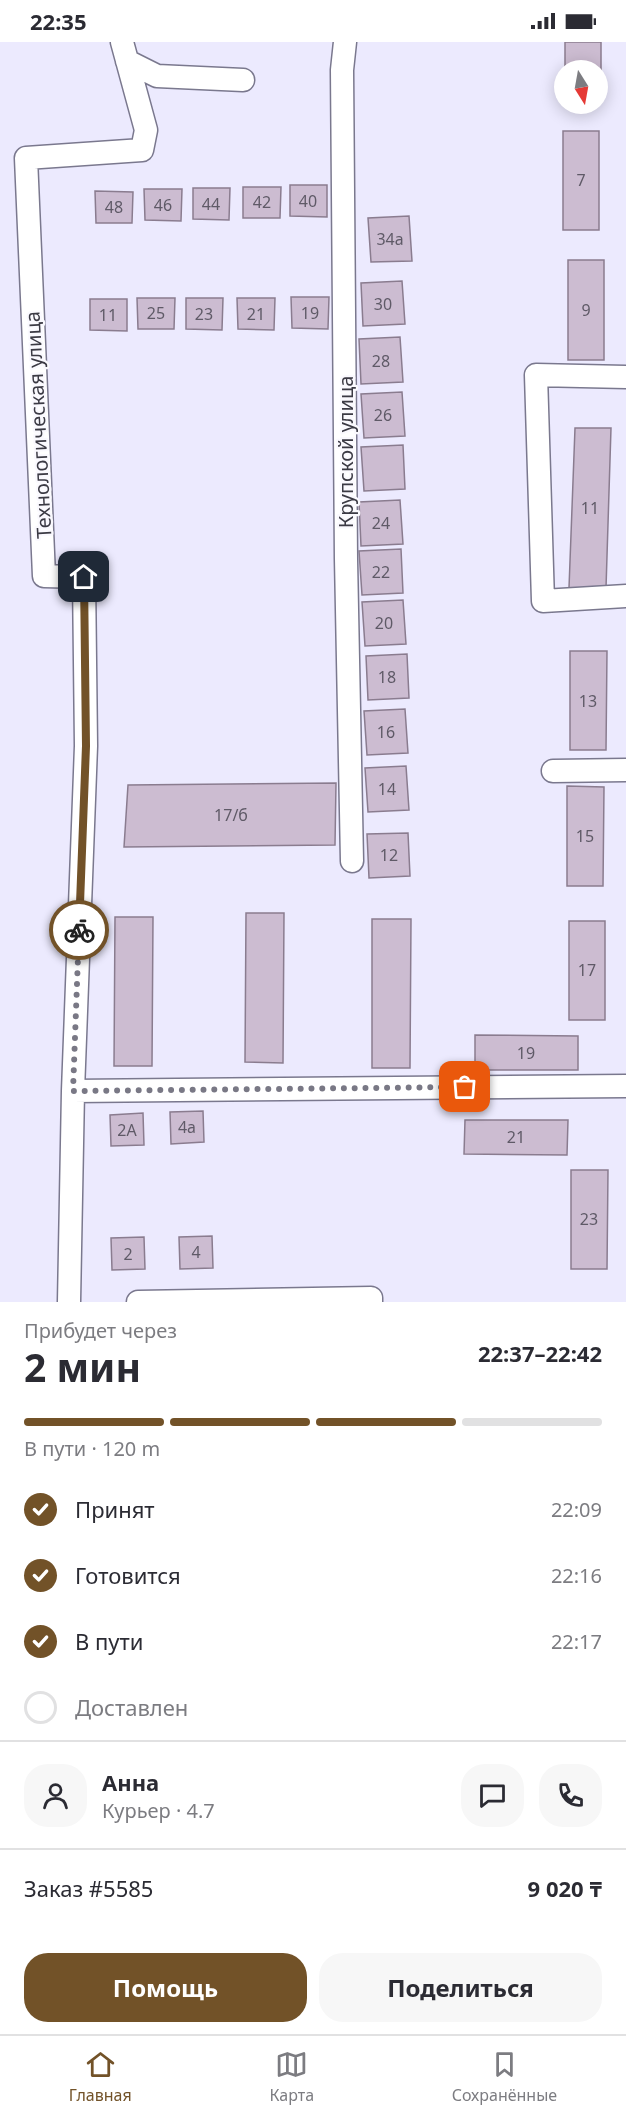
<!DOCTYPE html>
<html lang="ru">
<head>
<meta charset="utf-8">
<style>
  :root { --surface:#fff; --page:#f7f7f7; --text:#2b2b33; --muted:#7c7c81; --line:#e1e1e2; --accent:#725228 }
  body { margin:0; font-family:"Noto Sans",sans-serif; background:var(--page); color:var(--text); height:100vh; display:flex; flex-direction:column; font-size:22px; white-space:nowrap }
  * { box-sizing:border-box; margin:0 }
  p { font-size:20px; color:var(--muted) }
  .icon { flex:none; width:33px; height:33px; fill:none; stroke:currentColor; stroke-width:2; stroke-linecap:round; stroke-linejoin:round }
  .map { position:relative; height:1260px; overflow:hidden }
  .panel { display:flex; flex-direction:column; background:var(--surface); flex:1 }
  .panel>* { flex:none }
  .needle { width:39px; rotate:169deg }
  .buttons { position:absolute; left:554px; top:18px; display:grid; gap:12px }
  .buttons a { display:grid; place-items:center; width:54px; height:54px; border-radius:50%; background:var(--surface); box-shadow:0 3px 15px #0003; font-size:30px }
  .pin { position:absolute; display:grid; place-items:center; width:51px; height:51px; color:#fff; margin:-26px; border-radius:12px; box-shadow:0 3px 9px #0006 }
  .courier { position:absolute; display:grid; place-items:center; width:60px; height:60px; margin:-30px; border:4px solid #725228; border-radius:50%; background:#fff; color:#222; box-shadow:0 2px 8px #0007 }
  .summary em { font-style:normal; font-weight:700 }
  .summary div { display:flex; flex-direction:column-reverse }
  .summary { display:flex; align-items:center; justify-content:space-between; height:102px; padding:0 24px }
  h1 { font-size:39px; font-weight:700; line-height:45px }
  .bar { display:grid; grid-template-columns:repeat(4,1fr); gap:9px 6px; align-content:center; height:72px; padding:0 24px }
  .bar i { height:8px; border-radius:4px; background:var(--line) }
  .bar .current { background:var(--accent) }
  .bar p { grid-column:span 4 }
  .line { display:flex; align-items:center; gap:15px; padding:0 24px; border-top:2px solid var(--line) }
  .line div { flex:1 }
  .round { display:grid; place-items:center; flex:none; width:63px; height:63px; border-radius:24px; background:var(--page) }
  ol { padding:0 24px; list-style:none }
  li { display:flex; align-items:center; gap:18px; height:66px }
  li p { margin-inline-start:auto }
  li .icon { padding:6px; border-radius:50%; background:var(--accent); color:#fff; stroke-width:4 }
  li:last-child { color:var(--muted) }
  li i { width:33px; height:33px; border:3px solid var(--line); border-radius:50% }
  .action { display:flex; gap:12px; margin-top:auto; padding:12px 24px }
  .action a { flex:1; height:69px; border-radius:24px; background:var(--accent); color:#fff; font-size:24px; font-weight:700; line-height:69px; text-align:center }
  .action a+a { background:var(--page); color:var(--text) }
  .status { display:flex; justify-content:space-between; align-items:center; height:42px; padding:0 30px; background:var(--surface); direction:ltr }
  .status svg { height:16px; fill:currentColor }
  .tab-bar { display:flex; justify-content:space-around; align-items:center; height:84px; border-top:2px solid var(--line); background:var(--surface); font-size:16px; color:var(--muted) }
  .tab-bar a { display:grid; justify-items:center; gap:3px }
  .tab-bar .current { color:var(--accent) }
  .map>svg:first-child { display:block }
  .building { fill:#ccbcd1; stroke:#8a7c8f; stroke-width:1.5 }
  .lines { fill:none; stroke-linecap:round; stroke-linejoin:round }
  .minor-casing { stroke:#7a788e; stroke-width:25 }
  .minor { stroke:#fff; stroke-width:22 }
  .done { stroke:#797885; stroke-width:6; stroke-dasharray:0 10.8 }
  .route { stroke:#725228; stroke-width:8 }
  .labels { text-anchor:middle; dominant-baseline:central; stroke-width:4.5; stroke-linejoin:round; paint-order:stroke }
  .number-label { font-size:16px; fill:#5f5a67 }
  .street-label { font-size:20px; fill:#3b3a44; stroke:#faf9fe }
</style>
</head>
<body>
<div class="status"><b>22:35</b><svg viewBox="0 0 49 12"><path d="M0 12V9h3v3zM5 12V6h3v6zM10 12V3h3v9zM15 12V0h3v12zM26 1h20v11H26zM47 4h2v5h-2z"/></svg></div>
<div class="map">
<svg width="626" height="1260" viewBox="0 0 626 1260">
  <rect width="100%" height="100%" fill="#eceafe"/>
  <path class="building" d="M565 0H601V49H597V28H565Z
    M563 89H599V188H563Z
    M290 143H327V175L290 174Z
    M243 145H281L280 176H243Z
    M193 146H230L229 178 193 177Z
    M144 147H182L181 179 145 178Z
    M95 149 133 150 132 181H96Z
    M409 174 412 219 371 220 368 176Z
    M568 218H604V318H568Z
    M402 239 405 282 363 284 361 241Z
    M291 255H329L328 287 292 286Z
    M137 256H175L174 287H138Z
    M186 256H223L222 288 186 287Z
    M237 256H275L274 288 238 287Z
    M90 257H127V289L90 288Z
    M400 295 403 340 361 342 359 297Z
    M402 350 405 394 364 396 361 352Z
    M575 386H611L606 546H569Z
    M403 403 405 447 364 449 361 405Z
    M400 458 403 502 361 504 359 460Z
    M401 507 403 551 362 553 359 509Z
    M403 558 406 602 365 604 362 560Z
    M570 609H607L606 708H570Z
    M407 612 409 656 368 658 366 614Z
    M405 667 408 711 367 713 364 669Z
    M406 724 409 768 368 770 365 726Z
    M336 741 335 803 124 805 128 743Z
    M567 744 604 745 603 844H567Z
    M408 791 410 834 369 836 367 792Z
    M246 871H284L283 1021 245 1020Z
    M115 875H153L152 1024H114Z
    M372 877H411L410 1026H372Z
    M569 879H605V978H569Z
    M475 993 578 994V1028H475Z
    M203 1069 204 1100 171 1102 170 1070Z
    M143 1071 144 1103 111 1104 110 1073Z
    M465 1078H568L567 1113 464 1112Z
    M571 1128H608L607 1227H571Z
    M212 1194 213 1226 180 1227 179 1195Z
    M144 1195 145 1227 112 1228 111 1196Z"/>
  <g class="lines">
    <defs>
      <path id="minor" d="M345 0 342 28 346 517 352 819
        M127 19 157 34 243 38
        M626 335 536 333 543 559 626 554
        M553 729 626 728
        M73 1049 626 1044
        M69 1260 73 1049 86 704 84 535 44 534 26 116 142 108 146 88 122 0
        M138 1260 371 1256V1260"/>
    </defs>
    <use href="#minor" class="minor-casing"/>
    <use href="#minor" class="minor"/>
  </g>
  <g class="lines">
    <path class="done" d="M79 888 73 1049 465 1045"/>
    <path class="route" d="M79 888 86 704 84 535"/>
  </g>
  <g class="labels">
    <g class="number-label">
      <text x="581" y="138">7</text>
      <text x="308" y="159">40</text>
      <text x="262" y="160">42</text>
      <text x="211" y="162">44</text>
      <text x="163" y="163">46</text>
      <text x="114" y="165">48</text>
      <text x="390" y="197">34а</text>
      <text x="383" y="262">30</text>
      <text x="586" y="268">9</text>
      <text x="156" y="271">25</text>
      <text x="310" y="271">19</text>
      <text x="204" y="272">23</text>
      <text x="256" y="272">21</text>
      <text x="108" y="273">11</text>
      <text x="381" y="319">28</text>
      <text x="383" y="373">26</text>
      <text x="590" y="466">11</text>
      <text x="381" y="481">24</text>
      <text x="381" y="530">22</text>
      <text x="384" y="581">20</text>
      <text x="387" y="635">18</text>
      <text x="588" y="659">13</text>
      <text x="386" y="690">16</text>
      <text x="387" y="747">14</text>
      <text x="231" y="773">17/б</text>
      <text x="585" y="794">15</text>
      <text x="389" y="813">12</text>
      <text x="587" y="928">17</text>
      <text x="526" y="1011">19</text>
      <text x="187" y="1085">4а</text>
      <text x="127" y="1088">2А</text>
      <text x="516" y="1095">21</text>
      <text x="589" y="1177">23</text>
      <text x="196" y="1210">4</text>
      <text x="128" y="1212">2</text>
    </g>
    <g class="street-label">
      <text transform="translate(38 383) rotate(-93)">Технологическая улица</text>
      <text transform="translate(345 410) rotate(-90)">Крупской улица</text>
    </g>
  </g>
</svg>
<div class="buttons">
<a><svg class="needle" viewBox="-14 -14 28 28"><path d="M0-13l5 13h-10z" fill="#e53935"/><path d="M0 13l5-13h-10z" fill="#7c7c81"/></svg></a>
</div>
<div class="pin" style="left:465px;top:1045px;background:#ea580c"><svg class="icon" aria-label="bag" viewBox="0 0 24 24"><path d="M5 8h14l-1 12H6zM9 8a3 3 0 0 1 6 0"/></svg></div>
<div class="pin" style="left:84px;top:535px;background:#1f2937"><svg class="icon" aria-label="home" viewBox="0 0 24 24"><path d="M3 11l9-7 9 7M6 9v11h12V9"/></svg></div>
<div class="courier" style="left:79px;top:888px"><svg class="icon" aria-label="bike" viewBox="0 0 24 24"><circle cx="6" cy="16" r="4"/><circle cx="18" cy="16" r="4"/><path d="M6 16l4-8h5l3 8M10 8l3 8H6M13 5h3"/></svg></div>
</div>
<section class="panel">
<div class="summary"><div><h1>2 мин</h1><p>Прибудет через</p></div><em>22:37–22:42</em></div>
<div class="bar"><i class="current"></i><i class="current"></i><i class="current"></i><i></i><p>В пути · 120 m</p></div>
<ol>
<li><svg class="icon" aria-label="check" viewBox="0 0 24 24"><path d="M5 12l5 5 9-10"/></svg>Принят<p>22:09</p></li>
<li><svg class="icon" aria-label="check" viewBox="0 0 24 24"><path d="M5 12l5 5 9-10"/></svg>Готовится<p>22:16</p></li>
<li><svg class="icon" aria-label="check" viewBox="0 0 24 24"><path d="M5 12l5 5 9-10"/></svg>В пути<p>22:17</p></li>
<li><i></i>Доставлен</li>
</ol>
<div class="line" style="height:108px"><a class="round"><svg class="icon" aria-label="person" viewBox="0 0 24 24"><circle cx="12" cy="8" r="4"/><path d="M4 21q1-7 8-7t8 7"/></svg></a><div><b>Анна</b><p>Курьер · 4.7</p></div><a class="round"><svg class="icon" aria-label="chat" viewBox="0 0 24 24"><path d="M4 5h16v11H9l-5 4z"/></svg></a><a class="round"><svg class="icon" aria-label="phone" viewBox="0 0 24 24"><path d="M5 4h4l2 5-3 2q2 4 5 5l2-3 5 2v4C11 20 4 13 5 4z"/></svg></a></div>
<div class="line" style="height:78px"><div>Заказ #5585</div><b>9 020 ₸</b></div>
<div class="action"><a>Помощь</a><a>Поделиться</a></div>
</section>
<nav class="tab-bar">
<a class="current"><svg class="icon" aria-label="home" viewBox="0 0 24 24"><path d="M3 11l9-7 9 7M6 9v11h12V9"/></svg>Главная</a>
<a><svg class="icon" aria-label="map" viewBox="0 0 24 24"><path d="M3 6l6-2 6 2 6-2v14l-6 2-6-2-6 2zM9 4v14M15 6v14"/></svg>Карта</a>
<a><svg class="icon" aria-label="saved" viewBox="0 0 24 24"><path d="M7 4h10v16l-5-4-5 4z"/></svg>Сохранённые</a>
</nav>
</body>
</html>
